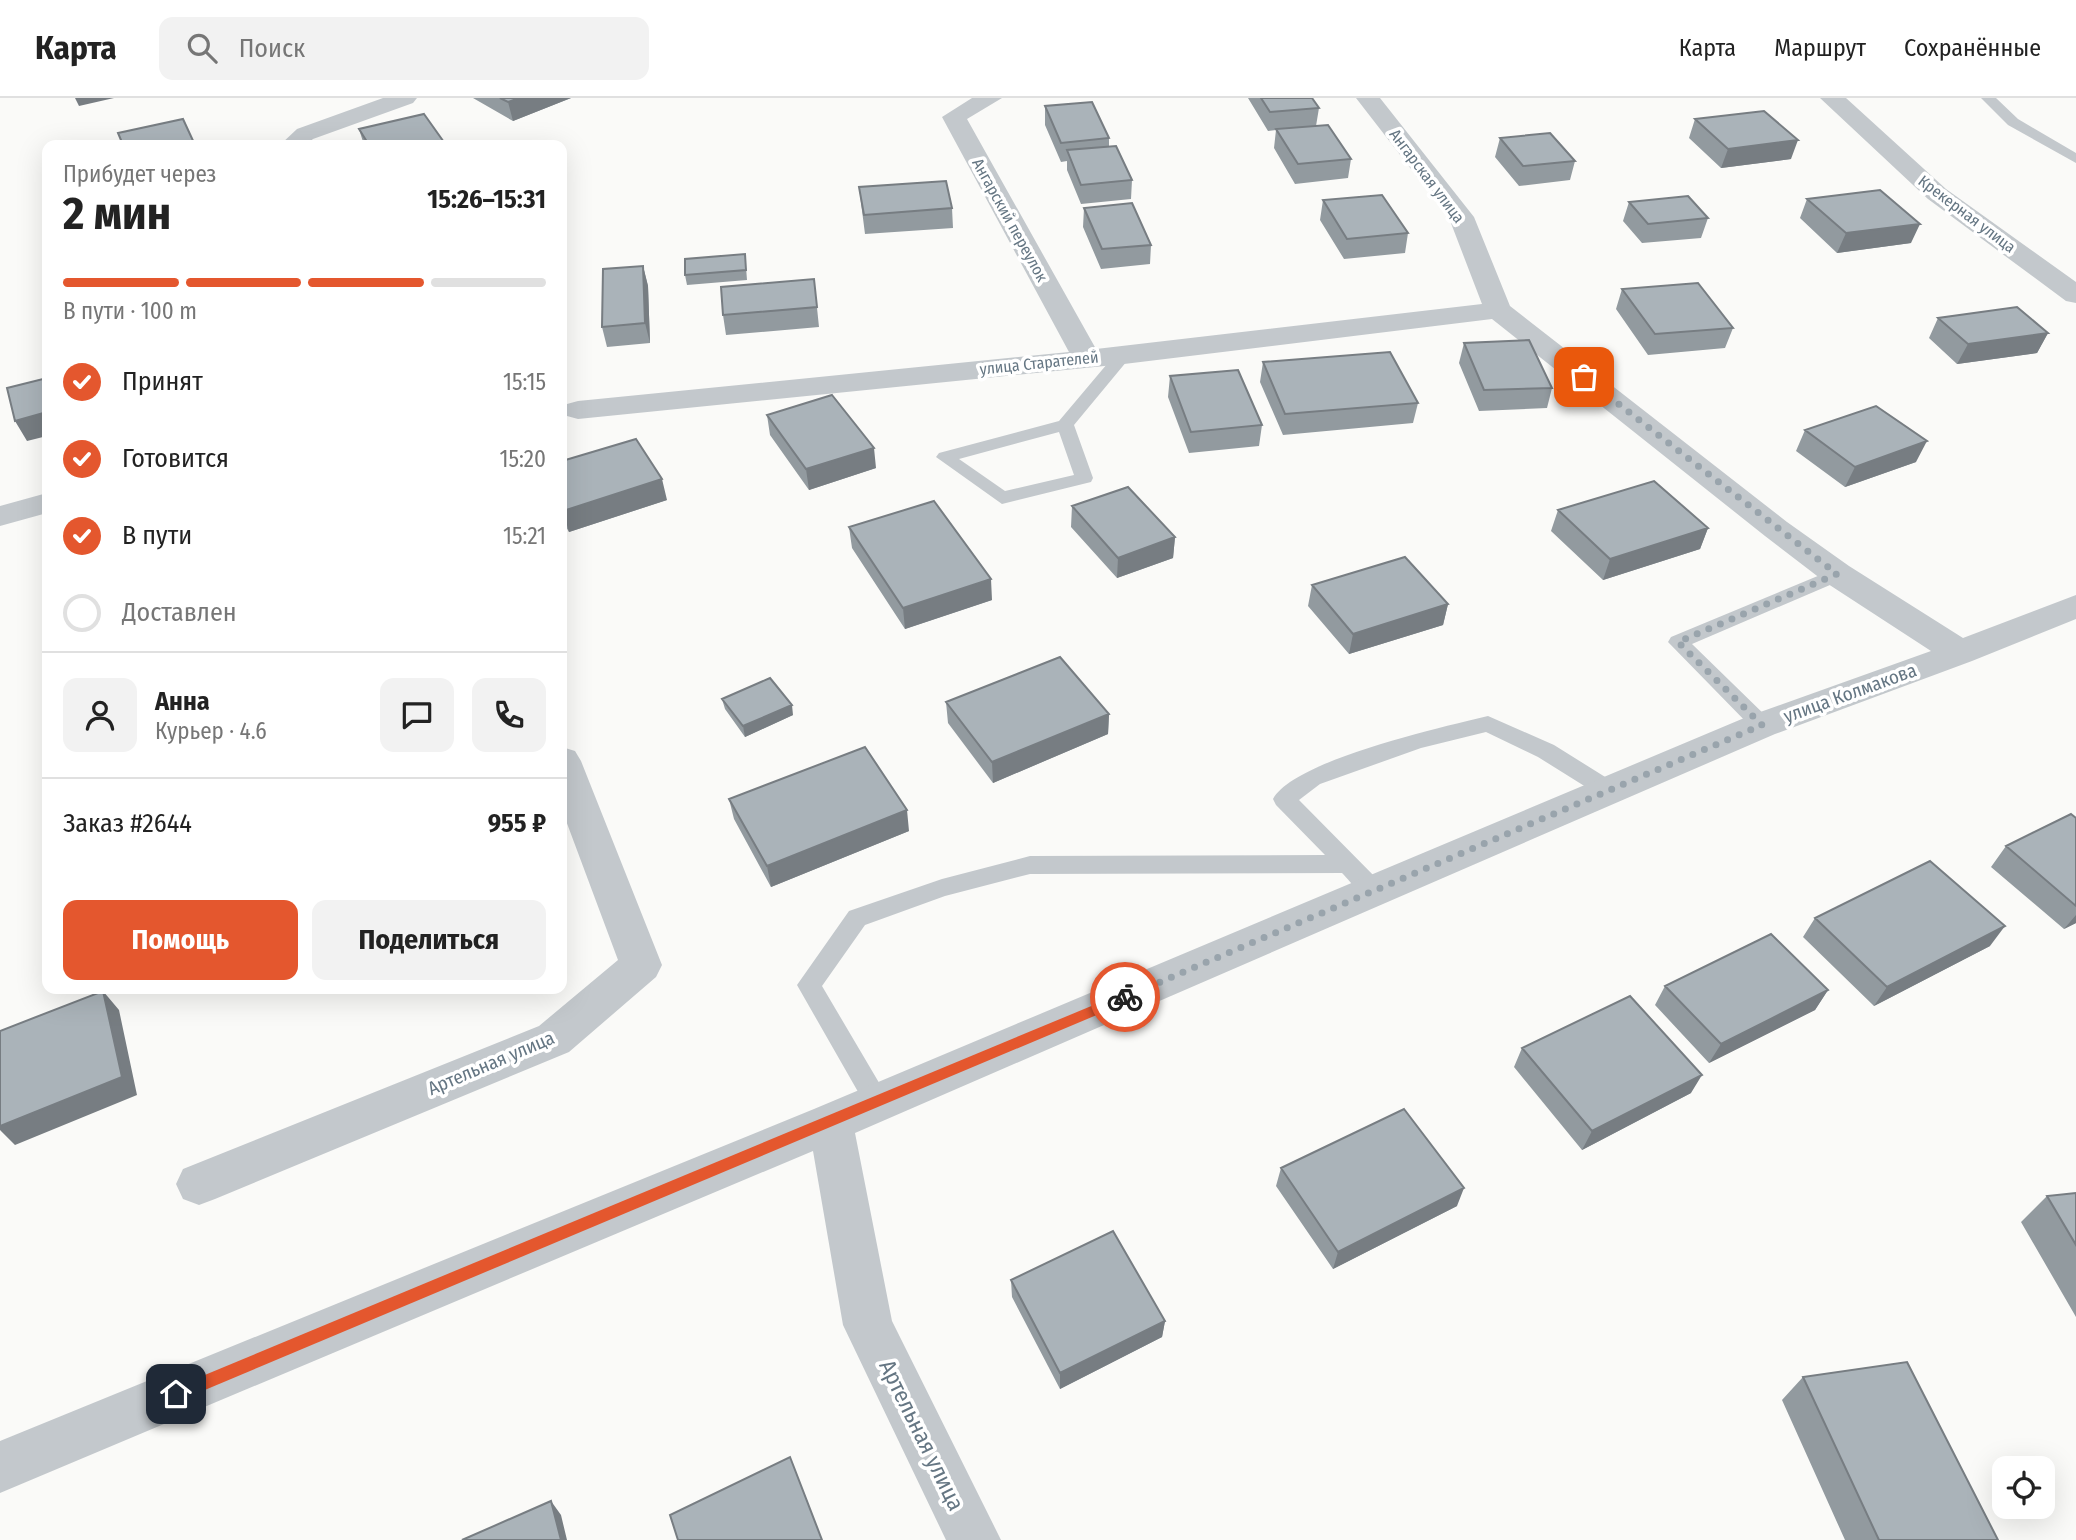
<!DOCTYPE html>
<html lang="ru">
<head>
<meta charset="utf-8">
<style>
  :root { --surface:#fff; --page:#f2f2f2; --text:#222; --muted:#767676; --line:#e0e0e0; --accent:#e4572e }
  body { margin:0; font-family:"Fira Sans Condensed",sans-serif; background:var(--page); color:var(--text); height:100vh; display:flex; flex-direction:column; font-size:26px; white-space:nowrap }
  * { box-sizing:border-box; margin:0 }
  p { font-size:23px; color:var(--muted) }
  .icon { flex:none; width:38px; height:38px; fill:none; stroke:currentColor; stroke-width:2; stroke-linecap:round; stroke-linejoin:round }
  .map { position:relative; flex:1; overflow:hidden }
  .drawer { position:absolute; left:42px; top:42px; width:525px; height:854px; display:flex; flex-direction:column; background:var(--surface); border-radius:14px; box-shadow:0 7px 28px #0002 }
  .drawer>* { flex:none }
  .buttons { position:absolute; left:1992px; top:1358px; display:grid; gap:14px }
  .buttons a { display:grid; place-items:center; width:63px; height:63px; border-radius:14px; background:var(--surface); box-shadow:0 7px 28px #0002; font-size:35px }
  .pin { position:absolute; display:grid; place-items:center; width:60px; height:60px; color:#fff; margin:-30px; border-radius:14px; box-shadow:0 4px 10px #0006 }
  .courier { position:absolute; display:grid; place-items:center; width:70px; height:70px; margin:-35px; border:5px solid #e4572e; border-radius:50%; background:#fff; color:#222; box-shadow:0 2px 9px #0007 }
  .overview em { font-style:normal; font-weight:700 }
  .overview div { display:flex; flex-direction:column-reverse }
  .overview { display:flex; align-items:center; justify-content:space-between; height:119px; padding:0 21px }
  h1 { font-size:46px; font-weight:700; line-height:52px }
  .bar { display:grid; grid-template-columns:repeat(4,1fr); gap:10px 7px; align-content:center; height:84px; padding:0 21px }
  .bar i { height:9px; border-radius:5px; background:var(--line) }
  .bar .on { background:var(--accent) }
  .bar p { grid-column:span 4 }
  .line { display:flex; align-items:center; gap:18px; padding:0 21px; border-top:2px solid var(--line) }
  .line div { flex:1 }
  .round { display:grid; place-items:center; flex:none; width:74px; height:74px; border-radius:14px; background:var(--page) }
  ol { padding:0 21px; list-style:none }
  li { display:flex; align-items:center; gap:21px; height:77px }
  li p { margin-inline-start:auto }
  li .icon { padding:7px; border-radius:50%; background:var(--accent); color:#fff; stroke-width:4 }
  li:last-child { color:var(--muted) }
  li i { width:38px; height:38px; border:4px solid var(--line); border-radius:50% }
  .cta { display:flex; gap:14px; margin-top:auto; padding:14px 21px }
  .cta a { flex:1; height:80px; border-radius:14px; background:var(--accent); color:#fff; font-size:28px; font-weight:700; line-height:80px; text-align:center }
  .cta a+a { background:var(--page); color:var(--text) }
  header { display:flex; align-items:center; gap:42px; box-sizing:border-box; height:98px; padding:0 35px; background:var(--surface); border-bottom:2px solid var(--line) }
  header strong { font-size:33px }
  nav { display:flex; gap:38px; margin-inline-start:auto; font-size:24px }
  .search { width:490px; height:63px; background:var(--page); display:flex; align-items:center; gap:18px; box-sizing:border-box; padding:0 24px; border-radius:14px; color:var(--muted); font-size:26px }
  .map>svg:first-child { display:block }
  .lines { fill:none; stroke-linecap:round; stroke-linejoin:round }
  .service { fill:#c3c8cc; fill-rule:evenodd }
  .minor { fill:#c3c8cc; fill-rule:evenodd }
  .wall { fill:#929a9f }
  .shaded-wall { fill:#777d82 }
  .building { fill:#aab3b9; stroke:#777d82; stroke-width:2 }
  .route { fill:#e4572e }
  .done { stroke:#99a4ac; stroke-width:7; stroke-dasharray:0 12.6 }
  .labels { text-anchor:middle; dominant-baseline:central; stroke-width:7; stroke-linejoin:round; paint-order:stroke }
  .far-street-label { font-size:16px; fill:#657683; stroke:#fff }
  .street-label { font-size:19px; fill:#657683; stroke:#fff }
  .near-street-label { font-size:23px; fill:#657683; stroke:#fff }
</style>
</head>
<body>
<header>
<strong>Карта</strong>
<div class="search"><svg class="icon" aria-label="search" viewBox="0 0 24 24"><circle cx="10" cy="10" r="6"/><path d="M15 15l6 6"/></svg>Поиск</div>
<nav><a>Карта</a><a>Маршрут</a><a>Сохранённые</a></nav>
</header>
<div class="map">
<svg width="2076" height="1442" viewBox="0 0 2076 1442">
  <rect width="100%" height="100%" fill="#fafaf8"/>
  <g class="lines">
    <path class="service" d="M1981 0H1996L2018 21 2076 55V65L2008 27Z
      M1124 252 1132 257 1074 327 1093 380 1091 384 1002 406 936 359 939 355 1059 323 1118 253ZM1059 334 1074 377 1005 393 959 361Z
      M1837 470 1844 471 1847 476 1844 481 1692 546 1770 622 1773 627 1770 632H1754L1668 544 1671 539Z
      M1488 618 1554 647 1618 687 1621 693 1618 699H1602L1538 659 1486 634 1421 650 1320 686 1299 702 1382 786 1386 793 1382 800C1364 805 1354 787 1342 775L1030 776 945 798 865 827 822 888 891 1005 887 1013 878 1016 869 1013 797 887 849 813 942 781 1030 758 1325 757 1276 707 1273 701C1294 662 1443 629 1488 618Z"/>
    <path class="minor" d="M383 0H417L413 5 313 41 306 47H280L297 31Z
      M972 0H1002L967 21 1096 251 1482 206 1449 120 1356 0H1380L1474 119 1510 208 1787 424 1849 468 1963 540 2076 497V521L1972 563 1775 636 855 1035 892 1223 1001 1442H946L843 1227 813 1053 0 1395V1343L814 1011 1749 618 1931 553 1825 484 1765 438 1492 221 1124 266 578 321 567 318 563 312 567 306 578 303 1069 254 942 19Z
      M1820 0H1846L1946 91 2076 184V205L2066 203 1928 101Z
      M47 395V415L0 428V408Z
      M562 649 575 653 581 663 662 867 656 879 569 954 215 1101 199 1107 183 1101 176 1086 183 1071 539 928 618 862 562 712Z"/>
  </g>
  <path class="wall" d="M473 0H571L513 23Z
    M1248 0H1312L1319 10 1316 28 1351 61 1348 80 1295 86 1274 50 1276 32 1268 33Z
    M1045 8 1109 40V49L1132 82 1131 101 1081 106 1067 72V63L1061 64 1045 27Z
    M1695 21 1791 61 1721 70 1689 40Z
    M359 31 446 47H364Z
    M1500 40 1575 63 1570 82 1519 88 1495 59Z
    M859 89 952 110 953 130 865 136Z
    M1807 101 1911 145 1837 155 1800 120Z
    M1323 102 1408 135 1405 155 1344 161 1320 122Z
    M1629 104 1708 120 1701 140 1642 145 1623 123Z
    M1084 110 1151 147 1150 166 1101 171 1083 129Z
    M745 156 747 182 687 187 685 177Z
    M643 168 648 188 650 245 607 249 602 229Z
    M814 181 819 229 726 237 723 217Z
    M1622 191 1733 230 1725 250 1648 257 1616 211Z
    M1938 220 2048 235 2037 255 1957 266 1929 240Z
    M1464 245 1552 290 1547 310 1479 313 1459 265Z
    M1263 264 1418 305 1413 325 1283 337 1260 284Z
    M1170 278 1262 327 1259 348 1189 355 1168 299Z
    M767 317 876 370 809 392 770 337Z
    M1805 332 1916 364 1845 389 1796 353Z
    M562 363 667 402 569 434 562 422Z
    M1072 408 1175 439 1173 460 1117 480 1071 429Z
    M1558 412 1708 430 1700 451 1603 482 1551 433Z
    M849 429 992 502 905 531 852 450Z
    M1312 487 1448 506 1443 527 1349 556 1308 508Z
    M722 601 793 617 745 639 725 611Z
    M946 604 1109 616 1108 636 993 685 948 625Z
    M729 701 909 733 771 789 734 721Z
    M2076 720V825L2064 831 1991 769 2006 748Z
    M1815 820 1990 848 1874 908 1803 839Z
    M1665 888 1828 892 1815 912 1709 965 1655 907Z
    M1522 950 1691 995 1582 1052 1514 969Z
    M1281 1070 1457 1108 1333 1171 1276 1088Z
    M2076 1095V1219L2021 1124 2047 1098Z
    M1011 1182 1165 1223 1162 1239 1060 1291 1012 1199Z
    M1803 1279 1998 1442H1845L1782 1302Z"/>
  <path class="shaded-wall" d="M75 0H114L79 8Z
    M519 0H571L513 23 508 4Z
    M1798 42 1791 61 1721 70 1728 51Z
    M1920 126 1911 145 1837 155 1846 135Z
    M643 168 648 188 650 245 645 225Z
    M2048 235 2037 255 1957 266 1968 246Z
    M47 314V338L27 343 15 323Z
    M1927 343 1916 364 1845 389 1855 369Z
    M874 350 876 370 809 392 806 371Z
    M662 381 667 402 569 434 563 413Z
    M1708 430 1700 451 1603 482 1610 461Z
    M1175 439 1173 460 1117 480 1118 460Z
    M991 481 992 502 905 531 903 510Z
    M1448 506 1443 527 1349 556 1353 536Z
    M792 607 793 617 745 639 743 628Z
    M1109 616 1108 636 993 685 992 664Z
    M907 712 909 733 771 789 767 768Z
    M2076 817V825L2064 831Z
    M2005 828 1990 848 1874 908 1887 889Z
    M1828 892 1815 912 1709 965 1721 946Z
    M103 893 119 912 137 997 15 1047 0 1032V1028Z
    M1702 977 1691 995 1582 1052 1592 1033Z
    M1464 1090 1457 1108 1333 1171 1338 1154Z
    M1165 1223 1162 1239 1060 1291V1275Z
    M551 1403 561 1417 567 1442H561Z"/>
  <path class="building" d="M500 0H519L508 4Z
    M1261 0H1312L1319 10 1270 14Z
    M1092 4 1109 40 1061 45 1045 8Z
    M1764 13 1798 42 1728 51 1695 21Z
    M424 16 446 47H369L359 31Z
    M183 21 195 47H123L118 35Z
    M1328 27 1351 61 1298 66 1276 31Z
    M1550 35 1575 63 1523 68 1500 40Z
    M1116 48 1132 82 1081 87 1067 52Z
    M946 83 952 110 864 117 859 89Z
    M1880 92 1920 126 1846 135 1807 101Z
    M1382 97 1408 135 1347 141 1323 102Z
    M1688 98 1708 120 1648 126 1629 104Z
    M1132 105 1151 147 1102 151 1084 110Z
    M745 156 746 172 685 177V161Z
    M643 168 645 225 602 229 603 171Z
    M814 181 817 209 723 217 721 189Z
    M1698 185 1733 230 1655 236 1622 191Z
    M2017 209 2048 235 1968 246 1938 220Z
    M1529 242 1552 290 1484 292 1464 245Z
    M1390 254 1418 305 1285 316 1263 264Z
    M1238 272 1262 327 1191 334 1170 278Z
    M47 280V314L15 323 7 290Z
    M832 297 874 350 806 371 767 317Z
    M1876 308 1927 343 1855 369 1805 332Z
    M636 341 662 381 563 413 562 411V363Z
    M1654 383 1708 430 1610 461 1558 412Z
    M1128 389 1175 439 1118 460 1072 408Z
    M934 403 991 481 903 510 849 429Z
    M1405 459 1448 506 1353 536 1312 487Z
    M1060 559 1109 616 992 664 946 604Z
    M770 580 792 607 743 628 722 601Z
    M865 649 907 712 767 768 729 701Z
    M2071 716 2076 720V808L2006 748Z
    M1930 763 2005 828 1887 889 1815 820Z
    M1771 836 1828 892 1721 946 1665 888Z
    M103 893 122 979 0 1028V933Z
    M1630 898 1702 977 1592 1033 1522 950Z
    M1404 1011 1464 1090 1338 1154 1281 1070Z
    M2076 1095V1147L2047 1098Z
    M1113 1133 1165 1223 1060 1275 1011 1182Z
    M1907 1264 1998 1442H1879L1803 1279Z
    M790 1359 822 1442H678L670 1417Z
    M551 1403 561 1442H462Z"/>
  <path class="route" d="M1125 894 1130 896V903L181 1302H171V1291Z"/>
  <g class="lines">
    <path class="done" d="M1125 899 1762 627 1678 544 1837 476 1584 279"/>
  </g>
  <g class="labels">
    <g class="far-street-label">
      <text transform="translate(1427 78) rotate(53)">Ангарская улица</text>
      <text transform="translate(1967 116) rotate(37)">Крекерная улица</text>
      <text transform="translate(1010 122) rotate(61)">Ангарский переулок</text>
      <text transform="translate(1039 265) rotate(-6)">улица Старателей</text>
    </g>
    <g class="street-label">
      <text transform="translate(1850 595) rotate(-20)">улица Колмакова</text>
      <text transform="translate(491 965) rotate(-23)">Артельная улица</text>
    </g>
    <g class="near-street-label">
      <text transform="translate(922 1337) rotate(64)">Артельная улица</text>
    </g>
  </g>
</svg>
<div class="buttons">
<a><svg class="icon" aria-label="locate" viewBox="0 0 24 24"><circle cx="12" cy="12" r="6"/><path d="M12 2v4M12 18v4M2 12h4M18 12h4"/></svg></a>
</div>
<div class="pin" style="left:1584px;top:279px;background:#ea580c"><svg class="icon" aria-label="bag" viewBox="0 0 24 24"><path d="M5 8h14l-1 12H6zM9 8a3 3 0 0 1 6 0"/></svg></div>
<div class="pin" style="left:176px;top:1296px;background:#1f2937"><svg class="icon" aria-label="home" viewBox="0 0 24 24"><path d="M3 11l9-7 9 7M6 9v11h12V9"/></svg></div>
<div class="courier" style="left:1125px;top:899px"><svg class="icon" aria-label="bike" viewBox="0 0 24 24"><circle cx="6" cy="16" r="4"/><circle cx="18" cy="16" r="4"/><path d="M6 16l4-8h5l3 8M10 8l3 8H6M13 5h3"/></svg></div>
<section class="drawer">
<div class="overview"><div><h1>2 мин</h1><p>Прибудет через</p></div><em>15:26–15:31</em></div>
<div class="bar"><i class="on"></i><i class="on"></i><i class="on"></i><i></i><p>В пути · 100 m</p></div>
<ol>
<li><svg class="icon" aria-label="check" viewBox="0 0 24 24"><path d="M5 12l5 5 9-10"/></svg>Принят<p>15:15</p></li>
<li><svg class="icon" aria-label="check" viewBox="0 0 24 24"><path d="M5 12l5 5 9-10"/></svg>Готовится<p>15:20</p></li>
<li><svg class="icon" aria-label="check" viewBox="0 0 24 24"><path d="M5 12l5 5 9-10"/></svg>В пути<p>15:21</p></li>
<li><i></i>Доставлен</li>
</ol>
<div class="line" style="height:126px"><a class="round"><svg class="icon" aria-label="person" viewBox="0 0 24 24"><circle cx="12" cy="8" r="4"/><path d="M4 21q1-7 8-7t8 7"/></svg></a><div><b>Анна</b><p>Курьер · 4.6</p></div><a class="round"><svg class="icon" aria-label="chat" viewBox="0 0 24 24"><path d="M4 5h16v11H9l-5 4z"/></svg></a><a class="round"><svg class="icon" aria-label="phone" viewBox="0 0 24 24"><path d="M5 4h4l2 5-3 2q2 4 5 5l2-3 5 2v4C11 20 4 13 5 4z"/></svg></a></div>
<div class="line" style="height:91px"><div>Заказ #2644</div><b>955 ₽</b></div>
<div class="cta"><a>Помощь</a><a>Поделиться</a></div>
</section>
</div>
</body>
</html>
